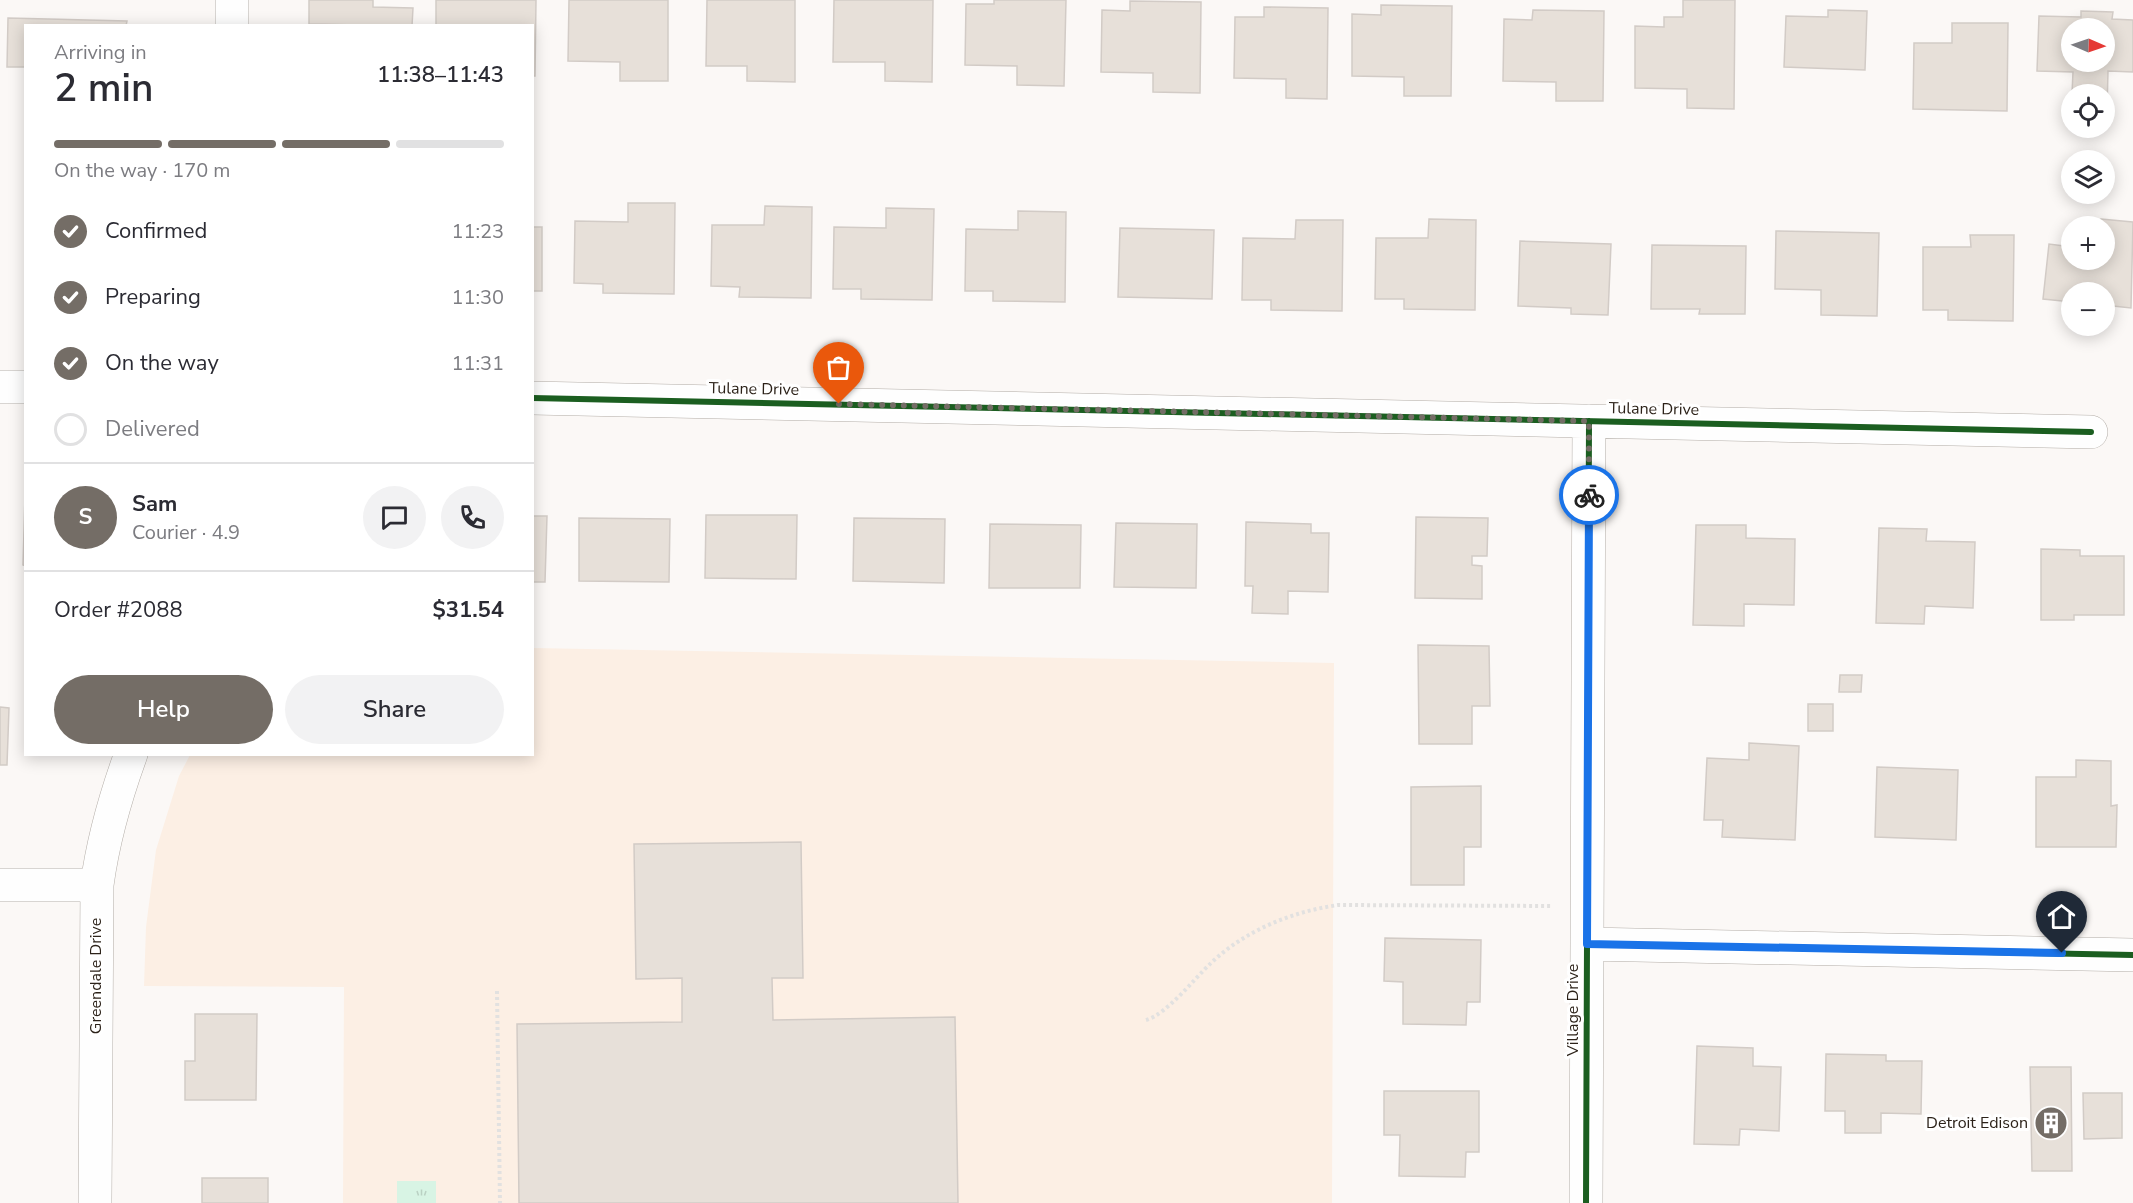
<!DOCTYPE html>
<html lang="en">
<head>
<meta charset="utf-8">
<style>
  :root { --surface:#fff; --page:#f2f2f3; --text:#2b2b33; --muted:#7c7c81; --line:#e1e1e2; --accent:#746d66 }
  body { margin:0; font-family:"Nunito Sans",sans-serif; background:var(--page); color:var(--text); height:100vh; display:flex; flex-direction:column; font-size:22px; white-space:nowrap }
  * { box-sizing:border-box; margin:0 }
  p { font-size:20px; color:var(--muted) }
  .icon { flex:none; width:33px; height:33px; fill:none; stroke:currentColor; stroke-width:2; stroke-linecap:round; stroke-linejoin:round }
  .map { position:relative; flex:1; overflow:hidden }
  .side { position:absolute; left:24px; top:24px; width:510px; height:732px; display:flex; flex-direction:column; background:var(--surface); border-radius:0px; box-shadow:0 3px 15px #0003 }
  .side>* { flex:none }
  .needle { width:39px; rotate:92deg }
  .fabs { position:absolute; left:2061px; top:18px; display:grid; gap:12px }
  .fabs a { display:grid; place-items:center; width:54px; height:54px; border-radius:50%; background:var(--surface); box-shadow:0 3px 15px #0003; font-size:30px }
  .pin { position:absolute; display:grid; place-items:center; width:51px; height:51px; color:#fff; margin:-62px -26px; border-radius:50% 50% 50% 0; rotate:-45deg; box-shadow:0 0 6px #0007 }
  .pin .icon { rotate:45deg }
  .courier { position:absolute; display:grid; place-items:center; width:60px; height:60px; margin:-30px; border:4px solid #1a73e8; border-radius:50%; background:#fff; color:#222; box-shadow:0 2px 8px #0007 }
  .overview em { font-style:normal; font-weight:600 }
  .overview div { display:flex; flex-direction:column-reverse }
  .overview { display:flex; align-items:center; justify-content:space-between; height:102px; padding:0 30px }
  h1 { font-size:39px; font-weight:600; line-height:45px }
  .bar { display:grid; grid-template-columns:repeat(4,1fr); gap:9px 6px; align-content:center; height:72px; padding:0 30px }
  .bar i { height:8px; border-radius:4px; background:var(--line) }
  .bar .on { background:var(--accent) }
  .bar p { grid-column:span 4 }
  .line { display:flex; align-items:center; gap:15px; padding:0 30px; border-top:2px solid var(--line) }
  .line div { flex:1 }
  .round { display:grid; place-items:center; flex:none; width:63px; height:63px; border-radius:32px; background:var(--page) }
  ol { padding:0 30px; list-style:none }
  li { display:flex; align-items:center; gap:18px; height:66px }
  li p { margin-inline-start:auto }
  li .icon { padding:6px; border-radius:50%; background:var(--accent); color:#fff; stroke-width:4 }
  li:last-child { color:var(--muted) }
  li i { width:33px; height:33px; border:3px solid var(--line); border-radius:50% }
  .action { display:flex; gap:12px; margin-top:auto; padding:12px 30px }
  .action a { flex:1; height:69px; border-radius:36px; background:var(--accent); color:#fff; font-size:24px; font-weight:600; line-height:69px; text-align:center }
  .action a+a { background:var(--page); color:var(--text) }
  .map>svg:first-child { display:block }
  .built { fill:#fcefe4 }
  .park { fill:url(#park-tufts) }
  .building { fill:#e7e0d9; stroke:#d2cbc6; stroke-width:1.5; fill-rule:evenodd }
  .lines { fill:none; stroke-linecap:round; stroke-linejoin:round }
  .minor-casing { stroke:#b3ada7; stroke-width:34 }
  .path { stroke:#e2e1e0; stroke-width:4; stroke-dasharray:3 3; stroke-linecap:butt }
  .minor { stroke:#fefefe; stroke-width:33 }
  .cycleway-casing { stroke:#fff; stroke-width:10 }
  .cycleway { stroke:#1b5e20; stroke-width:6 }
  .done { stroke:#746d66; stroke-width:6; stroke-dasharray:0 10.8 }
  .route { stroke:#1a73e8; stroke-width:8 }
  .labels { text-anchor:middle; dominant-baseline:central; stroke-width:6; stroke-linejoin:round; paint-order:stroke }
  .street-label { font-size:16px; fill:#2c2219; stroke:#fff }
  .poi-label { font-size:16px; fill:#2c2219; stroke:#fff; text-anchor:end }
</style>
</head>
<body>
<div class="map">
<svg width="2133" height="1203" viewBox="0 0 2133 1203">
  <defs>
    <pattern id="park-tufts" width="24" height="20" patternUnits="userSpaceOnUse" patternTransform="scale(1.5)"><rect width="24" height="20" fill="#d8f4e4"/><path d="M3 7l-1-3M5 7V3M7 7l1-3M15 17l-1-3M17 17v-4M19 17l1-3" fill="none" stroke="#bad1c3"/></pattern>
  </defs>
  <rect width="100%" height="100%" fill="#fbf8f6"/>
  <path class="built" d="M533 648 1334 663 1332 1203H343L344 987 144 986 146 927 156 850 179 776 190 755 532 754Z"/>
  <path class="park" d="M397 1181H436V1203H397Z"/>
  <path class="building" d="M309 0H373V7L413 8 412 26 309 24Z
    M436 0H536L535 76H532V26H436Z
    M569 0H668V81H620V62L568 61Z
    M707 0H795V82L747 81V66H706Z
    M834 0H933L932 82 885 81V62H833Z
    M994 0H1066L1064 86 1017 85V66L965 65 966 4H994Z
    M1683 0H1735L1734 109 1687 108V89L1635 88V26L1664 27V17H1683Z
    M1130 1 1201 2 1200 93 1153 92V73L1101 72 1102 10 1130 11Z
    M1381 5 1452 6 1451 96H1404V77L1352 76V14L1381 15Z
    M1264 7 1328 8 1327 99 1286 98V79L1234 78 1235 17H1264Z
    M1533 10 1604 11 1603 101H1556V82L1503 81 1504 19 1532 20Z
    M1828 10 1867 11 1865 70 1784 67 1786 16 1828 17Z
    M2081 11 2113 12 2112 19 2133 20V72L2108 71 2107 111 2104 110V94H2072L2073 72 2037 71 2039 16 2081 17ZM2072 28H2104V62H2072Z
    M8 18 127 21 126 26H26V67H7Z
    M1952 23H2008L2007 111 1913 109 1914 43H1952Z
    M628 203H675L674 294 603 293V284L574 283 575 221 628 222Z
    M765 206 812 207 811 298 739 297 740 287 711 286 712 225H764Z
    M886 208 934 209 932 300 861 299V289H833L834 227 886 228Z
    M1018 211 1066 212 1065 302 993 301V291H965L966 229 1018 230Z
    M1429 219 1476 220 1475 310 1404 309V299H1375L1376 238H1428Z
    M2101 219 2133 222 2131 308 2104 305V292H2072V302L2043 299 2049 244 2072 247V260H2104V226H2100Z
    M1296 220H1343L1342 311 1271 310V300H1242L1243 238 1295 239Z
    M532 227H542V291H532Z
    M1120 228 1214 230 1212 299 1118 297Z
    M1776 231 1879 233 1877 316 1821 315V290L1775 289Z
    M1970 235H2014L2013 321 1948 320V310H1923V247H1971Z
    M1520 241 1611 244 1608 315 1571 314V308L1518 306Z
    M1652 245 1746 246 1745 314H1699L1700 309H1651Z
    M25 496H26V566L23 565Z
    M706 515H797L796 579 705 578Z
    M532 516H547L545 582H532Z
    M1416 517 1488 518 1487 556H1472V565L1482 566V599L1415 598Z
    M579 518 670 519 669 582 579 581Z
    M854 518 945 519 944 583 853 581Z
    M1246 522 1311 524V533H1329L1328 592 1288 591V614L1252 613 1253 586H1245Z
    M1116 523 1197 524 1196 588 1114 587Z
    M990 524 1081 525 1080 588H989Z
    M1696 525H1746V538L1795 539 1794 605 1744 604V626L1693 625Z
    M1879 528 1927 529 1926 541 1975 542 1973 608 1925 606 1924 624 1876 623Z
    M2041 549 2080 550V556H2124V615H2074V620H2041Z
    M1418 645 1489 646 1490 706H1472V744H1419Z
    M1840 675H1862L1861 692H1839Z
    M1808 704H1833V731H1808Z
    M0 707 9 708 7 765H0Z
    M1749 743 1799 746 1795 840 1722 837 1723 820H1704L1707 758 1749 760Z
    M2076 760 2111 761V806L2117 805 2116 847H2036V777H2076Z
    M1877 767 1958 770 1956 840 1875 837Z
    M1481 786V847H1464V885H1411V787Z
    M801 842 803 978H772L773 1020 955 1017 958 1203H519L517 1024 682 1022V978L636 979 634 844Z
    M1385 938 1481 940 1480 1002H1467L1466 1025 1403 1024V982L1384 981Z
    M195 1014H257L256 1100H185V1061H195Z
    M1697 1046 1753 1048V1066L1781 1067 1779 1131 1740 1129 1739 1145 1694 1144Z
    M1826 1054 1886 1055V1061H1922L1921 1114 1881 1113V1133H1845V1111H1825Z
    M2030 1067H2071L2072 1171H2032Z
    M1384 1091H1479V1152H1466L1465 1177 1399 1176 1400 1135H1384Z
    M2083 1093H2122V1138L2084 1139Z
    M202 1178H268V1203H202Z"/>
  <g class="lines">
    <defs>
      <path id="minor" d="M232 26V0
        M0 387H26
        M532 398 2091 432
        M0 885H97
        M1587 944 2133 955
        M95 1203 97 885C103 840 115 798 131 754
        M1586 1203 1589 421"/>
    </defs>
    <use href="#minor" class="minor-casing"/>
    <path class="path" d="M497 991 500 1203
      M1146 1020C1167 1014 1194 979 1211 963 1246 930 1291 912 1338 905L1552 906"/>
    <use href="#minor" class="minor"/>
    <defs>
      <path id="cycleway" d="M532 398 2091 432
        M1587 944 2133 955
        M1586 1203 1589 421"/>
    </defs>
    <use href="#cycleway" class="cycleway-casing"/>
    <use href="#cycleway" class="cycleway"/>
  </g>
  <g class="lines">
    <path class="done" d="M839 404 1589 421V495"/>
    <path class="route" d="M1589 495 1587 944 2062 953"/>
  </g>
  <defs>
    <symbol id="building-disc" viewBox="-11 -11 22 22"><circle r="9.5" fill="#746d66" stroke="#fff"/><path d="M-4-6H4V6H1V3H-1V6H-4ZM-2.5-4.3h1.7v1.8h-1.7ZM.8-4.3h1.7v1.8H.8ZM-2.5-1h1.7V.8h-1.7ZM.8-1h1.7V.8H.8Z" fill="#fff"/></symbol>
  </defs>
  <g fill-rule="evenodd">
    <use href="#building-disc" x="2032" y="1104" width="38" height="38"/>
  </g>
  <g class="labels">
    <g class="street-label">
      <text transform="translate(754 389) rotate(1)">Tulane Drive</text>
      <text transform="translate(1654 409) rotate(1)">Tulane Drive</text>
      <text transform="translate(96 976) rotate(-90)">Greendale Drive</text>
      <text transform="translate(1573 1010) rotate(-90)">Village Drive</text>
    </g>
    <g class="poi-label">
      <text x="2028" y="1123">Detroit Edison</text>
    </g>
  </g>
</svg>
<div class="fabs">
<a><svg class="needle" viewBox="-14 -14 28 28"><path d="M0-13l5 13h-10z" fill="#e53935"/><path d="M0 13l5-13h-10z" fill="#7c7c81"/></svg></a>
<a><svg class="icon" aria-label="locate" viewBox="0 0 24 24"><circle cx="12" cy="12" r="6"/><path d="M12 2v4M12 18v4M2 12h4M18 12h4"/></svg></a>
<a><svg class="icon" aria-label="layers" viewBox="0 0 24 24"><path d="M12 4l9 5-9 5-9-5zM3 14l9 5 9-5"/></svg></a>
<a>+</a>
<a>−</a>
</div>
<div class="pin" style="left:839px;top:404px;background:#ea580c"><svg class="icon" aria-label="bag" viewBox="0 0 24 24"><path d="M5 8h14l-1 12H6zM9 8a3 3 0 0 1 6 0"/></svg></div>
<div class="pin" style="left:2062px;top:953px;background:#1f2937"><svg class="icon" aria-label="home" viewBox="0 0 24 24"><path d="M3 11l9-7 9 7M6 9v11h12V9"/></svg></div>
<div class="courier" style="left:1589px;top:495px"><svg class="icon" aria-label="bike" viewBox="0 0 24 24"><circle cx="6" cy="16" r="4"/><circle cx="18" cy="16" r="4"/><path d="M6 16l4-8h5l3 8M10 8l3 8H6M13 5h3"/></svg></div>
<section class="side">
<div class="overview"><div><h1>2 min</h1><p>Arriving in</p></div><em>11:38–11:43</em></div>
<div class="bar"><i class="on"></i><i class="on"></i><i class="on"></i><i></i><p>On the way · 170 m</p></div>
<ol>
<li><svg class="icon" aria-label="check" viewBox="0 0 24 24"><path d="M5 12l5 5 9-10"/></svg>Confirmed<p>11:23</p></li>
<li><svg class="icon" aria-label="check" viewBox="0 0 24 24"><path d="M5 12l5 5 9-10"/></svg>Preparing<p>11:30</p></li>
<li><svg class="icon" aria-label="check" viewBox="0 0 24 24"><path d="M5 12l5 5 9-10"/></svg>On the way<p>11:31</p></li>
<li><i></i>Delivered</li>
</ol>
<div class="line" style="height:108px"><b class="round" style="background:var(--accent);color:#fff">S</b><div><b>Sam</b><p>Courier · 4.9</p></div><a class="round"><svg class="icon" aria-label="chat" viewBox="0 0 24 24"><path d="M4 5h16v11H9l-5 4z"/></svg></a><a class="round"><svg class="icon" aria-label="phone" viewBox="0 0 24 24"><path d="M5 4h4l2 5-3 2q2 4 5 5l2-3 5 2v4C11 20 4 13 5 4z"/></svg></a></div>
<div class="line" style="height:78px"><div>Order #2088</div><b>$31.54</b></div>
<div class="action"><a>Help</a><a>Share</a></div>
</section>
</div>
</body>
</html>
